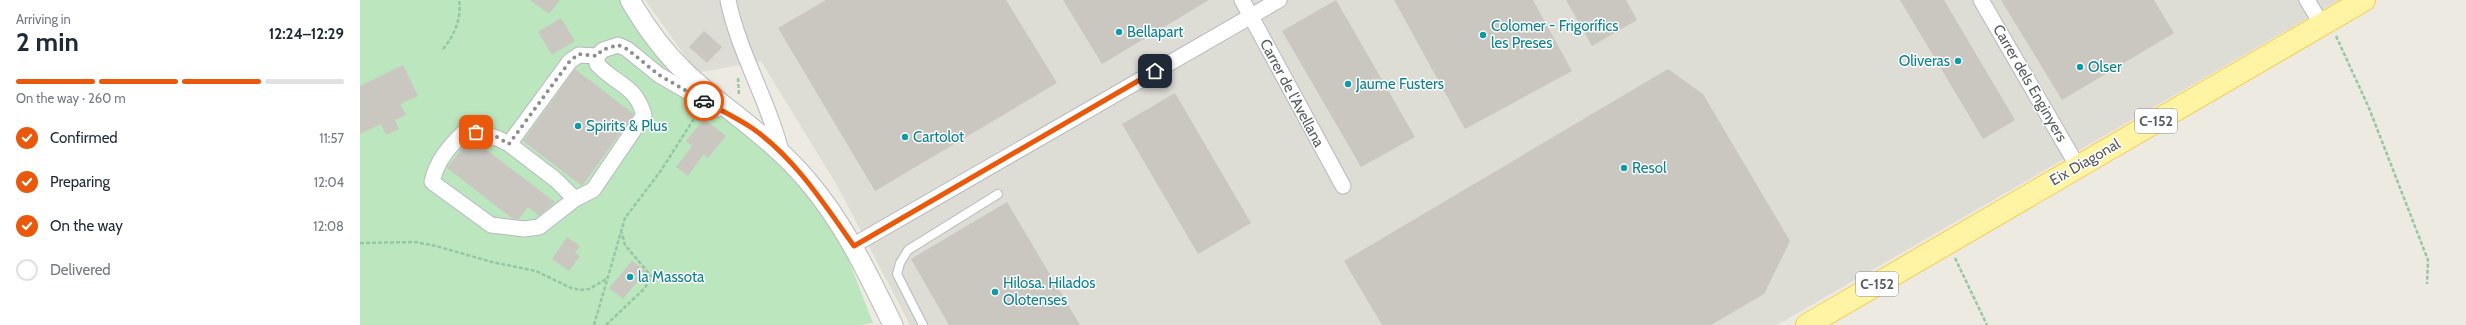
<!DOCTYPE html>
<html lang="en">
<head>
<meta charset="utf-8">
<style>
  :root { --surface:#fff; --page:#f6f6f7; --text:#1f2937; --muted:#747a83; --line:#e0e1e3; --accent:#ea580c }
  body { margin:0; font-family:Cabin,sans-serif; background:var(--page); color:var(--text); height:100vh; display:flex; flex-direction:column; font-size:15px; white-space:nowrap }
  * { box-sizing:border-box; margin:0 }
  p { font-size:13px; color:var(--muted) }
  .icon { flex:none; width:22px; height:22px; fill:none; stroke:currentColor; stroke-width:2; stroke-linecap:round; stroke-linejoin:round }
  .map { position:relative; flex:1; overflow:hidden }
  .details { display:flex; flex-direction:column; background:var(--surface); width:360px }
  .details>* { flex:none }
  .pin { position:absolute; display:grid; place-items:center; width:34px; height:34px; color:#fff; margin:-17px; border-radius:8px; box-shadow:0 2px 6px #0006 }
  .courier { position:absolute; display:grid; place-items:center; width:40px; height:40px; margin:-20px; border:3px solid #ea580c; border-radius:50%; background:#fff; color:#222; box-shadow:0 1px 5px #0007 }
  .overview em { font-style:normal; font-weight:700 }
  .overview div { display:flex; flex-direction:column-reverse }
  .overview { display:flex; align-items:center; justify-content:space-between; height:68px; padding:0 16px }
  h1 { font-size:26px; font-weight:700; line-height:30px }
  .bar { display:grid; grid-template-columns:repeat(4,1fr); gap:6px 4px; align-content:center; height:48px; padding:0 16px }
  .bar i { height:5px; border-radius:3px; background:var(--line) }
  .bar .on { background:var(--accent) }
  .bar p { grid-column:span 4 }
  ol { padding:0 16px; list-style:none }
  li { display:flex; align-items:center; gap:12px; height:44px }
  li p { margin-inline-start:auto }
  li .icon { padding:4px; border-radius:50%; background:var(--accent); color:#fff; stroke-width:4 }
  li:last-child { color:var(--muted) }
  li i { width:22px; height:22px; border:2px solid var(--line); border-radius:50% }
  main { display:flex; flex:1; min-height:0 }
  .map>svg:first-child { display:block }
  .industrial { fill:#dddcd5 }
  .green { fill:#bce6bd }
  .building { fill:#cac7c0 }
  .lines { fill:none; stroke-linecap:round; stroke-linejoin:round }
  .service-casing { stroke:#b6b9be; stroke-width:10 }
  .minor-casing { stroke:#b6b9be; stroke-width:17 }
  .tertiary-casing { stroke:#b6b9be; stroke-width:21 }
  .primary-casing { stroke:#f5ce51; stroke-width:24 }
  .path { stroke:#95c7a5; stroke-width:2.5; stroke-dasharray:4 2; stroke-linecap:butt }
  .service { stroke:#fff; stroke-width:8 }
  .minor { stroke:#fff; stroke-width:15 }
  .tertiary { stroke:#fff; stroke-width:19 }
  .primary { stroke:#fff4a3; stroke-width:22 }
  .done { stroke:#8d8f8e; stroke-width:4; stroke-dasharray:0 7.2 }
  .route { stroke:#ea580c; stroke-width:5 }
  .culture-dot { fill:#0f9aa8; stroke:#fff; stroke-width:1.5 }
  .labels { text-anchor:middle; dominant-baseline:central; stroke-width:3; stroke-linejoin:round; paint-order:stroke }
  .shield { fill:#fff; stroke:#8b8e91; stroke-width:1 }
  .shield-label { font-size:14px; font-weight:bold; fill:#595d62 }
  .culture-label { font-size:15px; fill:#0d838f; stroke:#fff; text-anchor:start }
  .street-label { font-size:15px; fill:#595d62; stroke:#fff }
</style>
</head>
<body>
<main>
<section class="details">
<div class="overview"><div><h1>2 min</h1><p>Arriving in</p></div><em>12:24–12:29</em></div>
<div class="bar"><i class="on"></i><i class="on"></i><i class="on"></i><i></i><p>On the way · 260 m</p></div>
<ol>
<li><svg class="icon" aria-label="check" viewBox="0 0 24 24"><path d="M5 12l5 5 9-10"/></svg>Confirmed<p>11:57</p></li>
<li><svg class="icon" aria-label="check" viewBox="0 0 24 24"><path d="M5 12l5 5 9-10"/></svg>Preparing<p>12:04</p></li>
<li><svg class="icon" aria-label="check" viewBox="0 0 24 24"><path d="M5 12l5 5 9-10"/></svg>On the way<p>12:08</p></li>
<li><i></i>Delivered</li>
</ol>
</section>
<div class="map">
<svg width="2106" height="325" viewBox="0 0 2106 325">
  <rect width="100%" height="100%" fill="#edebe1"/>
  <path class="industrial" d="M285 0H1979L1417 325H550L478 187 401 61 337 73Z"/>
  <path class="green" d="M0 0H273L299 39 396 124 476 227 513 323 499 325H0Z"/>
  <path class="building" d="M170 0H200L189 14Z
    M466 0H646L697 83 515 191 418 28Z
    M703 0H849L742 64Z
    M976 0 1055 137 1001 167 922 31Z
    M1034 0H1173L1212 71 1105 129Z
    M1206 0H1266L1277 20 1232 46Z
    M1540 0H1584L1655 120 1623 139Z
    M1641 0H1794L1814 33 1702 100Z
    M201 18 215 41 192 55 178 32Z
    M344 31 362 47 347 63 329 47Z
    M43 65 58 96 40 104 46 115 35 120 39 129 26 135 21 124 0 134V86Z
    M215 69 274 114 222 186 163 141Z
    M1308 69 1343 94 1430 241 1404 294 1351 325H1022L984 261Z
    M815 93 891 223 838 254 762 124Z
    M344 119 366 136 348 158 343 155 328 176 316 167 332 146 326 141Z
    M108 141 116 142 195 202 179 216 168 207 159 219H153L87 168Z
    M647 202 720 325H589L551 259Z
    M207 237 220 246 215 253 220 256 209 271 192 259Z
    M272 261 286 271 263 299 249 288Z"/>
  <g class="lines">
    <defs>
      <path id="service" d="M563 325 537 274 540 263 548 250 638 194"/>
      <path id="minor" d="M368 0C379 54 409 101 422 155
        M882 0 983 186
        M1621 0 1718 167
        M1947 0 1962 25
        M149 144C135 136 121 132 104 132 89 147 77 160 72 182L131 225 164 229 179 227 215 199 233 190 284 115C275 84 256 85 237 64V56L243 50 258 45 267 49 299 75 358 109
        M215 199 196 180 149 144 210 61 219 55 237 56
        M494 245 919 0"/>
      <path id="tertiary" d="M270 0C285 26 303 51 325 72 364 109 412 138 447 180 484 223 508 274 533 325"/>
      <path id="primary" d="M1447 325 2004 0"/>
    </defs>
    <use href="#service" class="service-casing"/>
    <use href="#minor" class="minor-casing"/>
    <use href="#tertiary" class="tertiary-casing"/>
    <use href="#primary" class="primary-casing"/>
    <path class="path" d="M1976 36 2009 108 2068 260 2067 284
      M83 49C94 36 102 18 99 0
      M378 78 379 95
      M0 243 55 242 76 246 132 262 176 271 211 288 220 290 229 289 248 278
      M1595 258 1627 325
      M234 325 265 218 300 172 337 114
      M246 325 284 289 292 277 265 245 262 233"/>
    <use href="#service" class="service"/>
    <use href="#minor" class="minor"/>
    <use href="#tertiary" class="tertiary"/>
    <use href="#primary" class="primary"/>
  </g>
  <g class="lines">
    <path class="done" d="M116 132 137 137 149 144 210 61 219 54 237 56 242 50 258 45 267 49 299 75 344 101"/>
    <path class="route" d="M344 101C360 110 377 118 392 128 435 158 464 204 494 246L795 71"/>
  </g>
  <g class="culture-dot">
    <circle cx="759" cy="32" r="4"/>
    <circle cx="1123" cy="35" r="4"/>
    <circle cx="1598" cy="61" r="4"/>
    <circle cx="1720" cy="67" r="4"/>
    <circle cx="988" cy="84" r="4"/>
    <circle cx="218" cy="126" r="4"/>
    <circle cx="545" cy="137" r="4"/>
    <circle cx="1264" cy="168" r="4"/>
    <circle cx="270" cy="277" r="4"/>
    <circle cx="635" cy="292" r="4"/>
  </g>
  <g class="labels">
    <g class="shield">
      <rect x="1775" y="109" width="42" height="24" rx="3"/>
      <rect x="1496" y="272" width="42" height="24" rx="3"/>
    </g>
    <g class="shield-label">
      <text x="1796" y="121">C-152</text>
      <text x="1517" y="284">C-152</text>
    </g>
    <g class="culture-label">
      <text x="1131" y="26">Colomer - Frigorífics<tspan x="1131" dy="17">les Preses</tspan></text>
      <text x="767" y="32">Bellapart</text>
      <text x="1590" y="61" text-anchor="end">Oliveras</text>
      <text x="1728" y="67">Olser</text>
      <text x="996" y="84">Jaume Fusters</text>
      <text x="226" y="126">Spirits &amp; Plus</text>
      <text x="553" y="137">Cartolot</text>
      <text x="1272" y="168">Resol</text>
      <text x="278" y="277">la Massota</text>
      <text x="643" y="283">Hilosa. Hilados<tspan x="643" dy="17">Olotenses</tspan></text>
    </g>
    <g class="street-label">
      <text transform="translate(1670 83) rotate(60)">Carrer dels Enginyers</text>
      <text transform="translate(932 93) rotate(62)">Carrer de l'Avellana</text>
      <text transform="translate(1725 162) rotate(-30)">Eix Diagonal</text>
    </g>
  </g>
</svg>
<div class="pin" style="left:116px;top:132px;background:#ea580c"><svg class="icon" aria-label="bag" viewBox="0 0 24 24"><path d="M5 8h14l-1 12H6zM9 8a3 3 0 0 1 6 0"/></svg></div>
<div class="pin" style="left:795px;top:71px;background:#1f2937"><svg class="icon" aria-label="home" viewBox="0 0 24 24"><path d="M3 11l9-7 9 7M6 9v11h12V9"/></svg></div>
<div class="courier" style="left:344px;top:101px"><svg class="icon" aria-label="car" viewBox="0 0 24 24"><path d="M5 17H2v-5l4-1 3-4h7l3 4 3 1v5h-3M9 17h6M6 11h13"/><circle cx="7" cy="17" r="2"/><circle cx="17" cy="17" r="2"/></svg></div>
</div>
</main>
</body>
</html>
